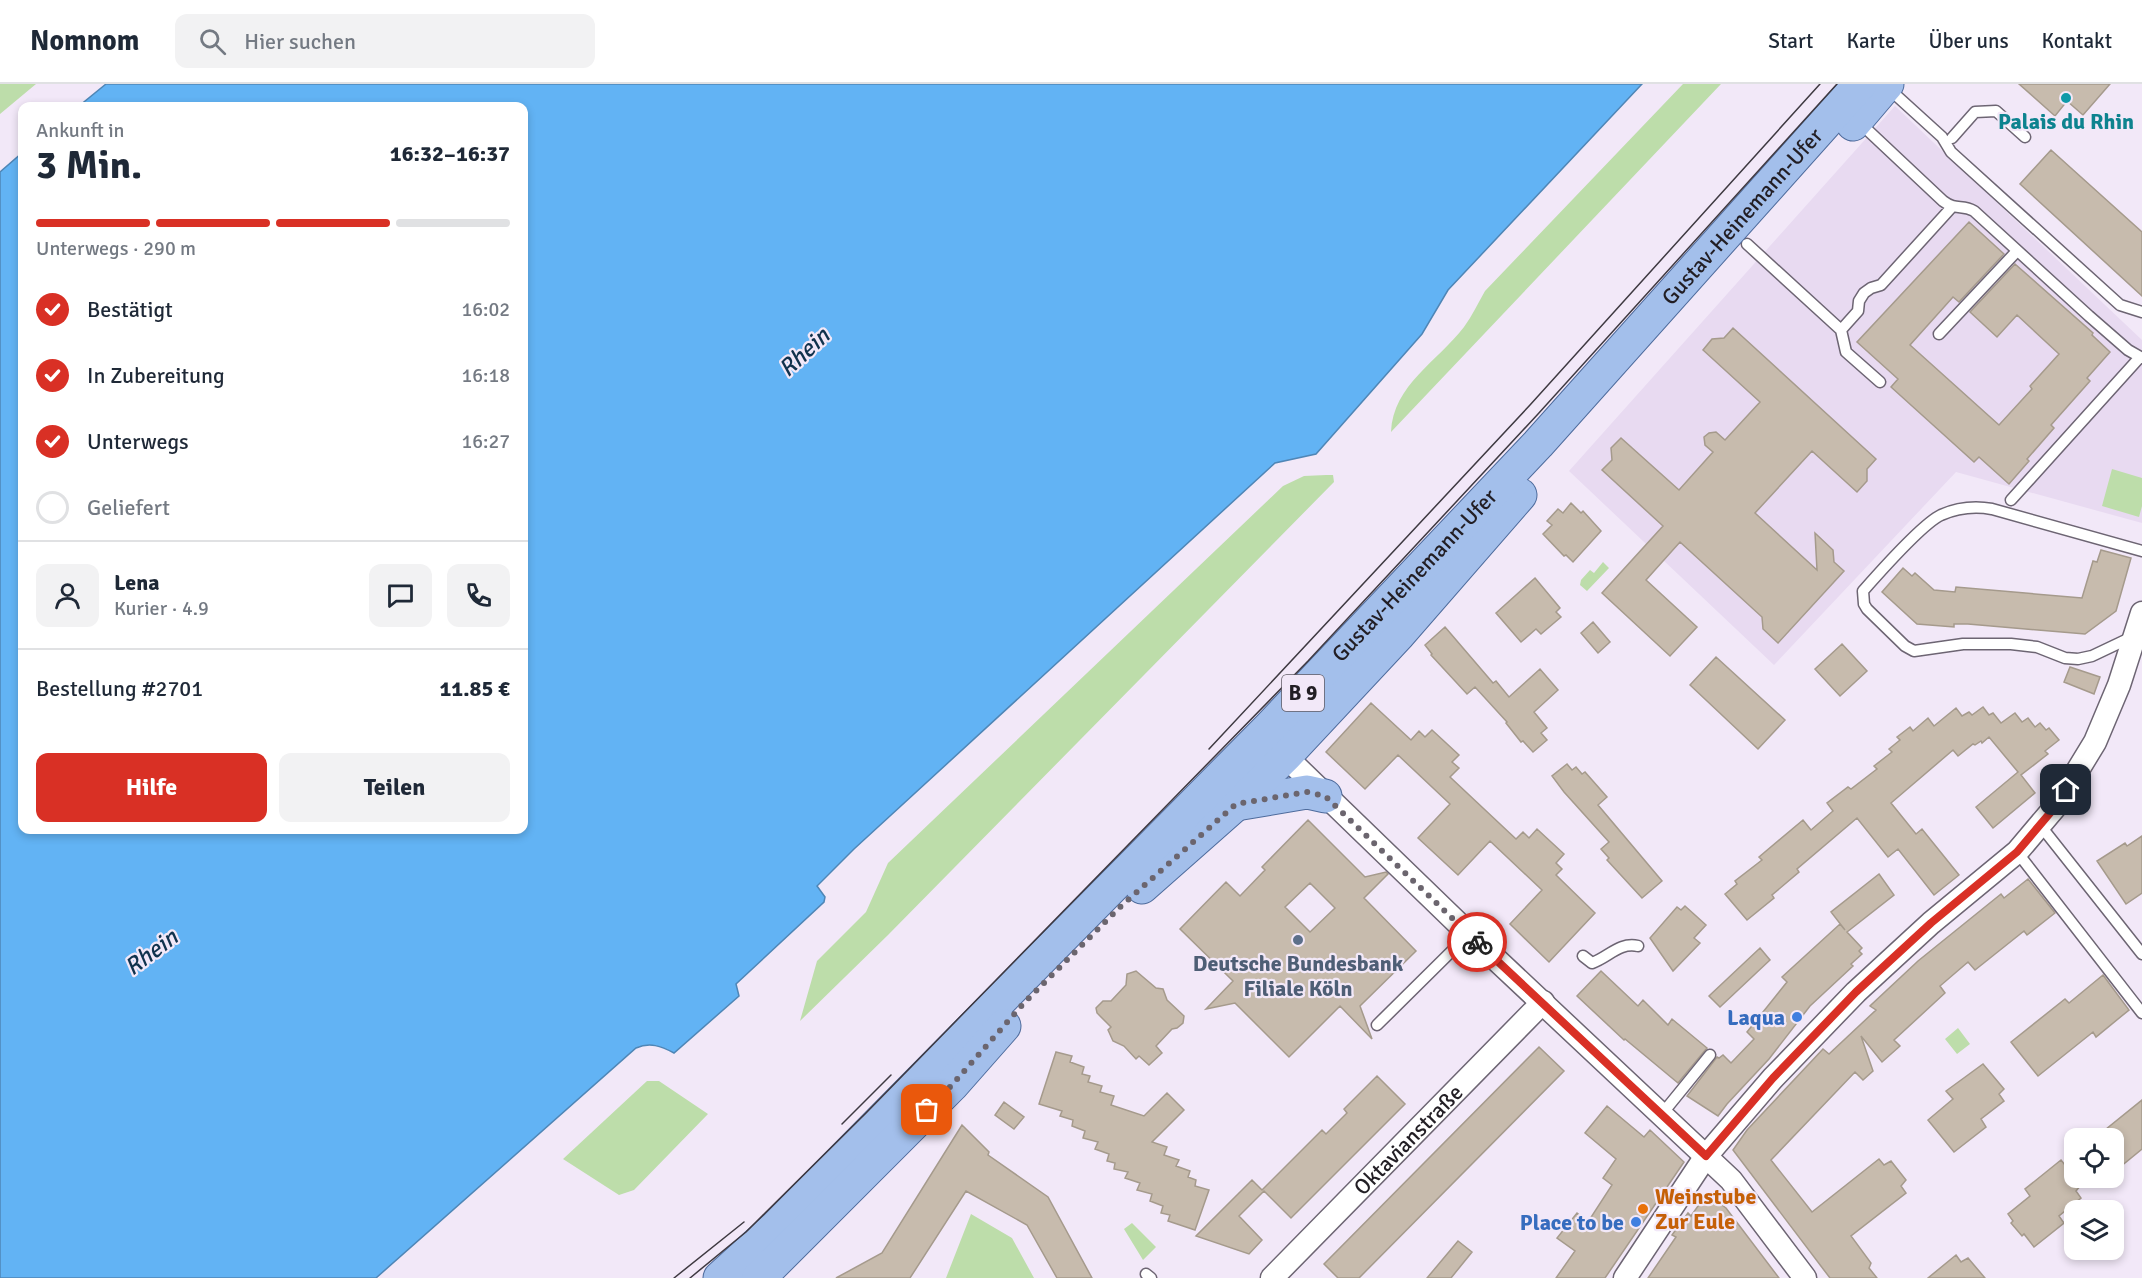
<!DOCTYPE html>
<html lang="de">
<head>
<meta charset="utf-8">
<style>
  :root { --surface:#fff; --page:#f2f2f3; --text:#1f2937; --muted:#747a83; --line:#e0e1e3; --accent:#d93025 }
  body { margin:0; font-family:Signika,sans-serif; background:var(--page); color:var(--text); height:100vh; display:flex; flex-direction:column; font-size:22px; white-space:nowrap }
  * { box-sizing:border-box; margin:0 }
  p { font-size:20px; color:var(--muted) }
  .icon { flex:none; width:33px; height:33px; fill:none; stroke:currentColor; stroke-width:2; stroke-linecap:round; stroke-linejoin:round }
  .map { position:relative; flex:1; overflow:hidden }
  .details { position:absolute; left:18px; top:18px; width:510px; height:732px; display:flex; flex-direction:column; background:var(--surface); border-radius:12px; box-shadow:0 3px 9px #0003 }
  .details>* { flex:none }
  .fabs { position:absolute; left:2064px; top:1044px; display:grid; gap:12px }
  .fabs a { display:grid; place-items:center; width:60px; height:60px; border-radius:12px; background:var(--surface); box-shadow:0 3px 9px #0003; font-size:30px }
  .pin { position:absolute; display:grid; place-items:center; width:51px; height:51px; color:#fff; margin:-26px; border-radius:12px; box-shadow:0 3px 9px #0006 }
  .courier { position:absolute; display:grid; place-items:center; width:60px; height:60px; margin:-30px; border:4px solid #d93025; border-radius:50%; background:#fff; color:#222; box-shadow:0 2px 8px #0007 }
  .head em { font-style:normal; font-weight:800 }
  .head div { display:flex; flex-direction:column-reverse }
  .head { display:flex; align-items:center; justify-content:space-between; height:102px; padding:0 18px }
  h1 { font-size:39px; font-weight:800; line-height:45px }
  .bar { display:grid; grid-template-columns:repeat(4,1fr); gap:9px 6px; align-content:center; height:72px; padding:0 18px }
  .bar i { height:8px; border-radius:4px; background:var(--line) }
  .bar .on { background:var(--accent) }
  .bar p { grid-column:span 4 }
  .line { display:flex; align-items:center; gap:15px; padding:0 18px; border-top:2px solid var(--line) }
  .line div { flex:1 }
  .round { display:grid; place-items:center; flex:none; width:63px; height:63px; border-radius:12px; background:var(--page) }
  ol { padding:0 18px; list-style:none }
  li { display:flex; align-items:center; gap:18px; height:66px }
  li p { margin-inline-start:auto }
  li .icon { padding:6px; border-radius:50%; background:var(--accent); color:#fff; stroke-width:4 }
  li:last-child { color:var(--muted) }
  li i { width:33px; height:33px; border:3px solid var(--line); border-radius:50% }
  .button { display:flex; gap:12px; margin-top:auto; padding:12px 18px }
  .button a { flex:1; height:69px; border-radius:12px; background:var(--accent); color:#fff; font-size:24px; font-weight:800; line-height:69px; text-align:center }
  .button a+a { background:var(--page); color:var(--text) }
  header { display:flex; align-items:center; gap:36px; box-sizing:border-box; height:84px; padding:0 30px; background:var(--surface); border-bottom:2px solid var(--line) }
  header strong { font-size:28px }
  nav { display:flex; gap:33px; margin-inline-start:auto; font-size:21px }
  .search { width:420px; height:54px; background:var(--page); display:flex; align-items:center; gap:15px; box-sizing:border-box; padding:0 21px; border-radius:12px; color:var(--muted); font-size:22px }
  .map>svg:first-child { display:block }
  .built { fill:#e8daf1 }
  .green { fill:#bdddaa }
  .water { fill:#62b3f4; stroke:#4f86b6; stroke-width:1.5 }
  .building { fill:#c7bbad; stroke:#a59a8c; stroke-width:1.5; fill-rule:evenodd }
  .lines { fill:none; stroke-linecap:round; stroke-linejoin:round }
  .lane-casing { stroke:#6d6573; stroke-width:13 }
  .street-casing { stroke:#6d6573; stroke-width:25 }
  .primary-casing { stroke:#4e6b9c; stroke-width:35 }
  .lane { stroke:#fff; stroke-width:10 }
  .street { stroke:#fff; stroke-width:22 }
  .primary { stroke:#a3bfeb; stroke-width:33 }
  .tram { stroke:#3e3941; stroke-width:1.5 }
  .done { stroke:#6b656e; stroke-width:6; stroke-dasharray:0 10.8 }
  .route { stroke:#d93025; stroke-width:8 }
  .culture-dot { fill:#0f9aa8; stroke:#f2e8f8; stroke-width:2 }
  .service-dot { fill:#5c6f8a; stroke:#f2e8f8; stroke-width:2 }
  .shop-dot { fill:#3f7fe0; stroke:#f2e8f8; stroke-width:2 }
  .food-dot { fill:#e8710a; stroke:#f2e8f8; stroke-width:2 }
  .labels { text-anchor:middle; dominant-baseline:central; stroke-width:4.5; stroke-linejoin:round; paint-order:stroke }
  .shield { fill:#f2e8f8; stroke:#605b64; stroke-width:1.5 }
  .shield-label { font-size:21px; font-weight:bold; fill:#221e24 }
  .culture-label { font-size:22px; font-weight:bold; fill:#0d838f; stroke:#f2e8f8 }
  .street-label { font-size:22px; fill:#221e24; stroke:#f2e8f8 }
  .service-label { font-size:22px; font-weight:bold; fill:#4e5e75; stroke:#f2e8f8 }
  .shop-label { font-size:22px; font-weight:bold; fill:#366cbe; stroke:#f2e8f8; text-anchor:end }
  .food-label { font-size:22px; font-weight:bold; fill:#c56008; stroke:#f2e8f8; text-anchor:start }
  .water-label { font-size:24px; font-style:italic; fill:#10324d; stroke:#f2e8f8 }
</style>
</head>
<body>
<header>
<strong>Nomnom</strong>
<div class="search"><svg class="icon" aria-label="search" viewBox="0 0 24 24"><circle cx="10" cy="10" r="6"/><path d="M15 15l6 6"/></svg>Hier suchen</div>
<nav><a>Start</a><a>Karte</a><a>Über uns</a><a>Kontakt</a></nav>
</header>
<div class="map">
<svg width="2142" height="1194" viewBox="0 0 2142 1194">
  <rect width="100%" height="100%" fill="#f2e8f8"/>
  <path class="built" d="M1895 22 2142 256V439L1956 388 1774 581 1569 387Z"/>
  <path class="green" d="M0 0H36L0 30Z
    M1683 0H1721L1391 348C1393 301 1438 277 1464 243 1472 232 1478 219 1485 207Z
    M2112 385 2142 394V422L2139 433 2102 422Z
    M1326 391H1333L1334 398 888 851 800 937 817 877 866 828 888 779 1283 402 1304 392Z
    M1603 478 1609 484 1587 507 1580 501 1581 496 1590 486 1594 489Z
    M1958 944 1970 960 1957 970 1945 955Z
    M647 997H659L708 1030 634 1106 619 1111 563 1075Z
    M971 1130 1012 1154 1034 1194H946Z
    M1132 1139 1156 1163 1143 1176 1124 1145Z"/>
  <path class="water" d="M106 0H1642L1448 206 1422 250 1316 370 1275 379 854 765 817 802 825 813 824 818 736 900 739 912 674 969C661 962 650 958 636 964L376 1194H0V88L22 69V746H524V22H79Z"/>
  <path class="building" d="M2019 0H2110L2083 31 2067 17 2055 32Z
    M2051 66 2142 148V212L2020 100Z
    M1969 138 2004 170 1959 218 1953 213 1910 261 1999 341 2032 305 2030 302 2059 270 2017 231 1997 253 1970 228 2015 180 2093 249 2092 251 2110 268 2087 294 2090 297 2051 341 2054 344 2027 375 2029 377 2009 400 1979 373 1974 378 1891 303 1898 295 1857 258Z
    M1733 244 1876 375 1867 385V397L1857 408 1812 367 1755 429 1817 486 1815 449 1833 466 1834 478 1844 487 1778 559 1763 545 1762 533 1680 458 1646 496 1697 543 1670 572 1602 509 1663 442 1602 386 1612 376 1611 364 1621 354 1679 406 1713 368 1705 361 1704 353 1709 349 1716 348 1725 356 1760 318 1703 266 1712 255 1724 254Z
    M1571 419 1581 429 1583 427 1601 447 1573 478 1566 471 1564 472 1543 450 1552 441 1547 437 1558 425 1563 429Z
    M2101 466 2131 474 2116 527 2085 550 1968 540H1954V543L1917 540 1882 508 1903 484 1912 492 1915 489 1934 506 1955 508 1956 503 2082 514 2093 477 2097 478Z
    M1535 494 1560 524 1556 528 1561 533 1541 550 1536 545 1521 558 1496 529Z
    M1593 538 1610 558 1598 569 1581 549Z
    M1445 543 1493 599 1496 597 1509 613 1540 585 1558 606 1534 628 1547 644 1541 649 1547 656 1533 668 1523 657 1521 658 1506 639 1507 638 1475 603 1467 610 1431 571 1432 570 1425 561Z
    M1842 560 1867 587 1840 612 1815 585Z
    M1716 573 1785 636 1758 665 1690 601Z
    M2070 583 2100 593 2094 610 2064 598Z
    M1371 619 1411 656 1419 647 1425 653 1432 646 1459 671 1452 678 1459 684 1450 693 1516 755 1523 748 1529 754 1537 745 1564 770 1556 779 1562 785 1556 791 1595 829 1549 878 1510 840 1542 806 1490 757 1458 791 1418 754 1450 720 1398 671 1365 705 1326 668Z
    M1983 623 1989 631 1993 629 2001 639 2015 629 2022 638 2028 634 2035 643 2040 639 2046 646 2049 644 2059 656 2045 667 2048 670 2021 691 2035 709 1993 744 1976 723 2018 688 1989 653 1982 659 1981 657 1975 661 1973 660 1958 672 1953 666 1891 719 1916 750 1922 745 1959 791 1934 811 1898 765 1888 773 1857 734 1797 785 1799 788 1772 811 1774 814 1747 836 1725 810 1737 800 1735 797 1762 776 1759 773 1803 736 1811 746 1833 727 1827 719 1848 703 1851 705 1877 685 1874 682 1892 668 1889 665 1900 656 1897 653 1910 643 1913 647 1928 634 1934 642 1956 624 1962 632 1969 628 1972 631Z
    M1567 680 1572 686 1576 683 1582 690 1585 688 1607 713 1598 721 1662 797 1642 814 1607 776 1609 774 1601 765 1609 758 1564 708 1552 692Z
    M1308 736 1365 793 1386 788 1388 790 1364 814 1416 867 1360 922 1372 955 1340 922 1289 973 1235 919 1206 925 1233 897 1180 845 1226 798 1240 812 1265 786 1262 783ZM1310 799 1335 824 1310 848 1285 823Z
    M2142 752V809L2126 820 2097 777 2125 759 2127 762Z
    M1879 790 1894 811 1847 848 1862 864 1859 867 1862 870 1851 880 1853 882 1810 922 1769 975 1727 1020 1718 1032 1687 1012 1717 973 1719 974 1723 971 1731 979 1754 955 1747 948 1787 898 1782 893 1840 840 1845 846 1831 828Z
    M2028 795 2055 829 2027 851 2024 847 1975 886 1968 878 1940 902 1945 909 1894 956 1900 962 1882 978 1861 952 1873 987 1863 996 1855 988 1771 1076 1812 1128 1879 1075 1884 1081 1891 1077 1906 1096 1901 1102 1906 1109 1851 1152 1871 1179 1869 1184 1877 1194H1830L1733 1066 1747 1046 1823 965 1829 970 1876 926 1870 922 1918 877 2001 810 2004 814Z
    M1685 822 1706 841 1694 854 1700 859 1673 887 1650 854 1677 823 1681 826Z
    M1760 864 1770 876 1720 923 1709 912Z
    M1136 887 1156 904 1163 905 1167 916 1184 932 1183 939 1177 944 1172 945 1156 962 1162 969 1149 981 1139 972 1136 975 1124 962 1113 957 1108 946 1111 943 1097 929 1096 924 1103 917H1111L1126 901 1127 890Z
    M1601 887 1638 922 1643 916 1668 941 1672 935 1707 964 1678 999 1625 955 1624 956 1577 912Z
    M2103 891 2129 926 2096 953 2093 948 2038 992 2011 958 2065 915 2069 919Z
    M1539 963 1564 987 1359 1194H1338L1324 1180Z
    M1056 968 1072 972 1070 978 1084 983 1082 990 1090 992 1088 998 1102 1002 1100 1008 1114 1012 1111 1021 1144 1032 1167 1009 1184 1026 1152 1058 1167 1063 1164 1071 1179 1076 1176 1082 1190 1087 1188 1093 1196 1096 1195 1102 1209 1106 1195 1146 1168 1137 1170 1131 1161 1129 1163 1122 1150 1117 1152 1110 1137 1106 1140 1099 1125 1094 1128 1088 1114 1085 1115 1079 1107 1077 1109 1070 1095 1065 1098 1058 1083 1054 1085 1047 1072 1042 1073 1036 1060 1032 1062 1027 1039 1020Z
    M1983 980 2004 1005 1999 1010 2004 1017 1981 1035 1986 1043 1954 1068 1928 1036 1953 1015 1946 1007Z
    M1377 992 1405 1020 1291 1134 1264 1107 1239 1132 1262 1156 1249 1170 1196 1152 1252 1096 1262 1106 1322 1046 1326 1050 1347 1029 1344 1025Z
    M2142 1016V1065L2114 1088V1054H2095Z
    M1004 1018 1024 1033 1014 1045 995 1031Z
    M1607 1022 1644 1053 1650 1046 1684 1078 1605 1194H1556L1575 1167 1557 1154 1577 1129 1588 1138 1612 1101 1603 1094 1616 1075 1585 1049Z
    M962 1041 989 1068 988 1071 1048 1113 1092 1194H1057L1027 1141 966 1107 910 1194H836L882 1169Z
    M2061 1076 2081 1101 2076 1107 2081 1114 2059 1132 2064 1139 2034 1163 2024 1150 2022 1152 2011 1139 2013 1137 2008 1130 2030 1112 2025 1105Z
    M1711 1113 1726 1124 1779 1194H1648L1676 1153 1672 1151 1688 1129 1691 1132 1703 1115Z
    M1458 1157 1472 1168 1451 1194H1427Z
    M1956 1171 1961 1178 1968 1174 1985 1194H1928Z"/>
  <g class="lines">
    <defs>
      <path id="lane" d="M1888 4 1942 53 1951 68 2120 221 2142 228
        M1860 39 1943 117C1956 127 1962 120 1974 127L2089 232 2128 266 2142 274
        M1952 54 1975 28 1996 27 2025 53
        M1747 160 1841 246 1858 227 1859 217 1864 209 1871 204 1881 201 1951 124
        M1841 246 1846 268 1880 298
        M1939 250 2017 167
        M2011 416 2140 273
        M2132 553 2092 572 2078 575 2065 574 2037 563 2011 560H1963L1914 567 1905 562 1867 525 1864 520 1863 507C1878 490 1922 440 1941 431 1957 424 1975 422 1992 425L2142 467
        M2040 741 2142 870
        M2017 768 2142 929
        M1583 872 1592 879C1609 873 1619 858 1638 862
        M1377 941 1469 850
        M1662 1030 1710 971
        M1146 1190 1151 1194"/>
      <g id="street">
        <path d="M1285 672 1469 850 1731 1096 1805 1194"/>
        <path id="s1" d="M1272 1194 1543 918"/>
        <path d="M1625 1194 1706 1072 1773 994 1856 908 1931 839 2017 768 2056 722 2095 658 2119 601 2142 529"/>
      </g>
      <g id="primary">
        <path d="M1853 40 1887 0"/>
        <path d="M1236 720 1307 708 1325 712"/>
        <path d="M1142 803 1236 720 1285 672 1399 550 1520 411"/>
        <path id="s2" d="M720 1194 775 1144 1270 643 1538 360 1860 0"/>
        <path d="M759 1194 952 1001 1004 942"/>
      </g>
    </defs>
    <use href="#lane" class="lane-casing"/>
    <use href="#street" class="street-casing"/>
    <use href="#primary" class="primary-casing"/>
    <use href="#lane" class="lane"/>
    <use href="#street" class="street"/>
    <use href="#primary" class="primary"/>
    <path class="tram" d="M1209 665 1530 321 1820 0
      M842 1040 891 991
      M674 1194 744 1138
      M690 1194 746 1148 866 1029 1308 577 1538 330 1837 0"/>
  </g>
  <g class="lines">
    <path class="done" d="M927 1026 952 1001 1024 919 1120 823 1236 720 1307 708 1325 712 1477 858"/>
    <path class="route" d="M1477 858 1706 1072 1773 994 1856 908 1931 839 2017 768 2056 722 2066 706"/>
  </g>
  <circle class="culture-dot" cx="2066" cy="14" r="6"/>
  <circle class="service-dot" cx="1298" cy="856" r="6"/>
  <g class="shop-dot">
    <circle cx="1797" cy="933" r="6"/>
    <circle cx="1636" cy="1138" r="6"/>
  </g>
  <circle class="food-dot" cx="1643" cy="1125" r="6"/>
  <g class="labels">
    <rect class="shield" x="1282" y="591" width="42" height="36" rx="4.5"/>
    <g class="shield-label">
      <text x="1303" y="609">B 9</text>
    </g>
    <g class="culture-label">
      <text x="2066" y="37">Palais du Rhin</text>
    </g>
    <g class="street-label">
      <text stroke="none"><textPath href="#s2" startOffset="1474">Gustav-Heinemann-Ufer</textPath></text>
      <text stroke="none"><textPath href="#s2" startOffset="988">Gustav-Heinemann-Ufer</textPath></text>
      <text stroke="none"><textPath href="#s1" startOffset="194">Oktavianstraße</textPath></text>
    </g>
    <g class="service-label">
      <text x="1298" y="879">Deutsche Bundesbank<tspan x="1298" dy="25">Filiale Köln</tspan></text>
    </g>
    <g class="shop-label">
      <text x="1785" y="933">Laqua</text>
      <text x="1624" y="1138">Place to be</text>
    </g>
    <g class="food-label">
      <text x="1655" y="1112">Weinstube<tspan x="1655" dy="25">Zur Eule</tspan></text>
    </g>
    <g class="water-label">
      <text transform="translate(804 268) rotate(-43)">Rhein</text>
      <text transform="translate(151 868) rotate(-37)">Rhein</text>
    </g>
  </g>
</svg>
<div class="fabs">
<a><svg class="icon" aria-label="locate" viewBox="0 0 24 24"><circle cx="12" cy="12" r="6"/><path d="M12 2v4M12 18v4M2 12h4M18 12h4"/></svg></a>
<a><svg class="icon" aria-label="layers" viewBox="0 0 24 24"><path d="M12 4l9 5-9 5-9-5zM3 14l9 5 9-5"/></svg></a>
</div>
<div class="pin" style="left:927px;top:1026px;background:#ea580c"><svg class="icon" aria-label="bag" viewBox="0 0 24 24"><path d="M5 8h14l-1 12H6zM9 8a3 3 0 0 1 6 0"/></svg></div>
<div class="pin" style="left:2066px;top:706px;background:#1f2937"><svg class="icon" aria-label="home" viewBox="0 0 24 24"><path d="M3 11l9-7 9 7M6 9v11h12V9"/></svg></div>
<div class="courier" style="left:1477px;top:858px"><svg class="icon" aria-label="bike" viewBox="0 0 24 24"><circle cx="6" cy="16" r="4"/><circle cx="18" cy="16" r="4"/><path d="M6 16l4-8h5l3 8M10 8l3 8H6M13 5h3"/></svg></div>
<section class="details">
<div class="head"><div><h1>3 Min.</h1><p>Ankunft in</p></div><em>16:32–16:37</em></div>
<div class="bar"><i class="on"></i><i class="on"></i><i class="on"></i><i></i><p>Unterwegs · 290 m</p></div>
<ol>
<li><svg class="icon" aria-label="check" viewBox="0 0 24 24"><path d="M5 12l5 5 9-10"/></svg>Bestätigt<p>16:02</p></li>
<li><svg class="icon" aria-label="check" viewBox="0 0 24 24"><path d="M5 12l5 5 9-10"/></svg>In Zubereitung<p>16:18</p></li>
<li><svg class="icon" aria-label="check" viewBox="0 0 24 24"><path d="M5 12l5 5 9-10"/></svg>Unterwegs<p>16:27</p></li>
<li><i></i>Geliefert</li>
</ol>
<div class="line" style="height:108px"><a class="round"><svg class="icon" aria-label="person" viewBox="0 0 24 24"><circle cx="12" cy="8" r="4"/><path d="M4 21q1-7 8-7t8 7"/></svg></a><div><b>Lena</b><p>Kurier · 4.9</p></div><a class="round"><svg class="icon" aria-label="chat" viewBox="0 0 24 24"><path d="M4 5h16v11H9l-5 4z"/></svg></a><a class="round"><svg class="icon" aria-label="phone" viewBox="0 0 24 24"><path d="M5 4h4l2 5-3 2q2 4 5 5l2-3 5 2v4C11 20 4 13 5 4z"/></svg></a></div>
<div class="line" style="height:78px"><div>Bestellung #2701</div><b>11.85 €</b></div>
<div class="button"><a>Hilfe</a><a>Teilen</a></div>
</section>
</div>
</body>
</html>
